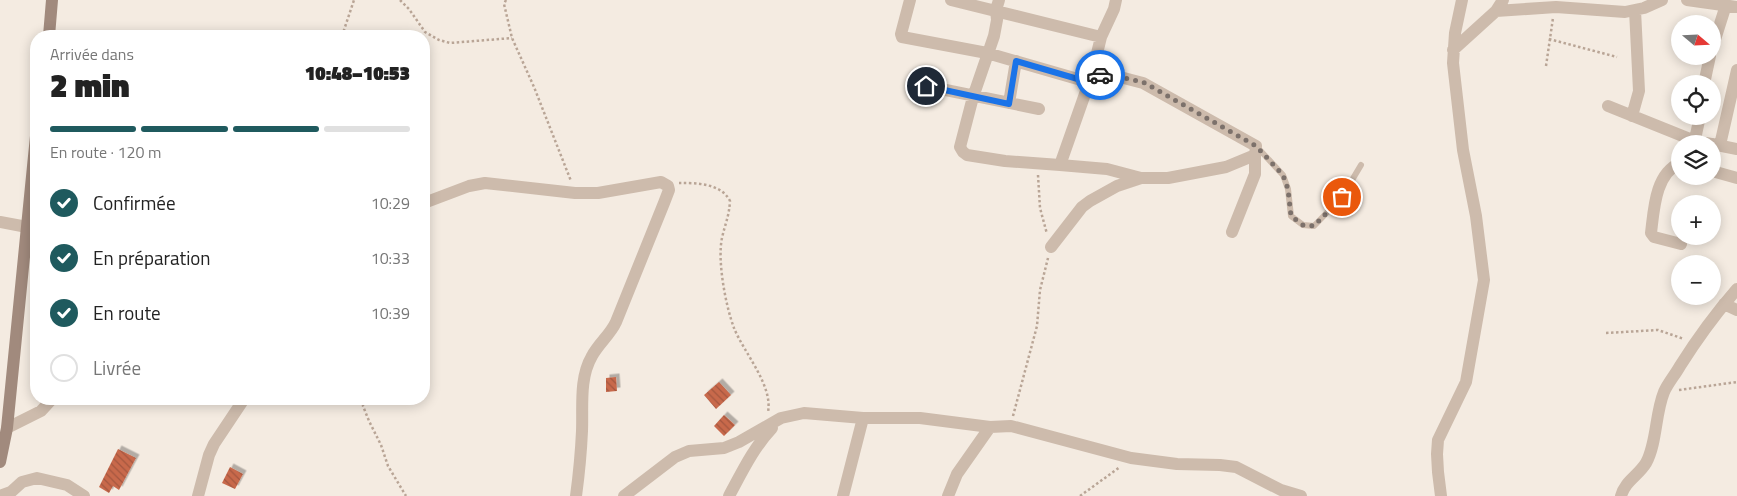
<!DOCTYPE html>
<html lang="fr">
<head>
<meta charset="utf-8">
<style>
  :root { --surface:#fff; --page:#f6f6f6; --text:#222; --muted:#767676; --line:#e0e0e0; --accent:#1f5a5e }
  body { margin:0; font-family:"Titillium Web",sans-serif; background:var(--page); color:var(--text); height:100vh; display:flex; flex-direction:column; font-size:19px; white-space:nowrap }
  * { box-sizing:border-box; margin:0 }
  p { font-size:16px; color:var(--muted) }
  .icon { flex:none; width:28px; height:28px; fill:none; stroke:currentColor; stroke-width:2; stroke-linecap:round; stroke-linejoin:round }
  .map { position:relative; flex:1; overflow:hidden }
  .panel { position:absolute; left:30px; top:30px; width:400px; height:375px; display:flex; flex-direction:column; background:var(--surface); border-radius:20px; box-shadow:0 2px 12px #0003 }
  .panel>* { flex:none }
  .needle { width:32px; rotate:109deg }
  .buttons { position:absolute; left:1671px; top:15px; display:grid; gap:10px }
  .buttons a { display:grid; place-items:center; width:50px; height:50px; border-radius:50%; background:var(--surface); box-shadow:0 2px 12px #0003; font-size:25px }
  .pin { position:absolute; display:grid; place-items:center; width:42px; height:42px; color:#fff; margin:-21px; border:2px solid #fff; border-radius:50%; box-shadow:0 1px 5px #0007 }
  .courier { position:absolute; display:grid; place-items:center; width:50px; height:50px; margin:-25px; border:4px solid #1a73e8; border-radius:50%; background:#fff; color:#222; box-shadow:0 1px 6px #0007 }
  .headline em { font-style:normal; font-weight:800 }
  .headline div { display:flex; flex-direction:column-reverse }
  .headline { display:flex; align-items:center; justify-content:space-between; height:85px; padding:0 20px }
  h1 { font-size:32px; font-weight:800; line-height:38px }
  .bar { display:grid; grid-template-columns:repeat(4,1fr); gap:8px 5px; align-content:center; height:60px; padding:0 20px }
  .bar i { height:6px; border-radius:4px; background:var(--line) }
  .bar .current { background:var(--accent) }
  .bar p { grid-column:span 4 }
  ol { padding:0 20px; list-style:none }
  li { display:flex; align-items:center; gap:15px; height:55px }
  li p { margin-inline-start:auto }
  li .icon { padding:5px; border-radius:50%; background:var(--accent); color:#fff; stroke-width:4 }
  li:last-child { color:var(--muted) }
  li i { width:28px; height:28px; border:2px solid var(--line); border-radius:50% }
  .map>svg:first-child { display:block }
  .building { fill:url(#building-back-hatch); filter:url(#shadow) }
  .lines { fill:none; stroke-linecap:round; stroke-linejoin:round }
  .path { stroke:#b9a596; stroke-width:2.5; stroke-dasharray:2.5 2.5; stroke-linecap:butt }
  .lane { stroke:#cdbbac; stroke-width:6 }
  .street { stroke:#cdbbac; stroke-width:12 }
  .secondary { stroke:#a18a7d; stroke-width:12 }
  .done { stroke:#7c716b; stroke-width:5; stroke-dasharray:0 9 }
  .route { stroke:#1a73e8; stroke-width:6 }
</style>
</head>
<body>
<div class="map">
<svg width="1737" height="496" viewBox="0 0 1737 496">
  <defs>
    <pattern id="building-back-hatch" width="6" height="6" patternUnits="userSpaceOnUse" patternTransform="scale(1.25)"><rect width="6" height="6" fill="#c8694b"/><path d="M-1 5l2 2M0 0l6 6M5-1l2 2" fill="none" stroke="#a4573f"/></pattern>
    <filter id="shadow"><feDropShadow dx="3.5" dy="-3.5" stdDeviation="0" flood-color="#0004"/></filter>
  </defs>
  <rect width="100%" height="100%" fill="#f4ebe1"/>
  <path class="building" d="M616 377 617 391 606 392V378Z
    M719 382 731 395 716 409 704 395Z
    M724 415 735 425 724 436 714 426Z
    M118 449 136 458 119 490 113 486 109 493 99 487Z
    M230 467 243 474 235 489 222 483Z"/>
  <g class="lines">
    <path class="path" d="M400 0 409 9 425 32 439 40 450 43 512 38
      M506 0 504 4 512 38 534 87 571 181
      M342 36 354 0
      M1549 39 1617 57
      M1546 66 1553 18
      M1038 175 1040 208 1047 234
      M679 183C696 183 721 183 730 201 729 217 725 224 722 238 717 261 726 307 734 328 744 353 773 385 768 412
      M1606 333 1658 330 1684 339
      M1679 390 1737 382
      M363 399V406L369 421 381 445 388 466 406 496
      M1013 416 1037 326 1040 290 1048 258
      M1080 496 1120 467"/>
    <path class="lane" d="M1257 147 1283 175 1288 189 1291 216 1303 225 1314 226 1342 197 1361 165"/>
    <path class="street" d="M910 0 901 34 902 37 987 53 1088 82
      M951 0 1101 37
      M999 0 996 10 997 20 994 36 973 97 960 147 963 152 967 155 1005 161 1060 165
      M1116 0 1114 9 1101 37 1092 74 1060 165 1107 169 1141 178
      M1687 0 1737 7
      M1496 11 1556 7 1625 12 1644 8 1662 0
      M1712 49 1726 5
      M1453 50 1496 11 1503 0
      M1704 84 1710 56
      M926 86 1039 109
      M1009 103 1016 61
      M1608 106 1695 141 1711 144
      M1632 116 1639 91 1635 10
      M1694 144 1700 116
      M1712 144 1737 149
      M1720 145 1737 70
      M1680 163C1655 174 1654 209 1651 233L1654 237 1681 244
      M1712 171 1737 178
      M424 203 469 186 485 183 575 193H598L661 182 668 186 669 190 664 203 616 322C610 335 599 343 592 356 579 378 583 407 582 431 581 453 579 474 576 496
      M0 222 27 227
      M1232 232 1255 174V155
      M1051 247 1082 207 1090 201 1117 186 1141 178H1168L1226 167 1255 155 1256 146 1143 83 1120 77 1092 74
      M1724 304 1737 310
      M7 428 41 411 52 399
      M0 496 11 492 22 482 37 478 67 485 84 496
      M198 496 209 455 214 444 244 399
      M624 496 675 457 689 451 724 448 739 442 781 418 804 413 863 418H920L990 427 1011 426 1131 458 1177 464 1220 465 1236 467 1281 490 1301 496
      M729 496C742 472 754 447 772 428
      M843 496 863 418
      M948 496 957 474 990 427
      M1441 496 1438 472 1437 454 1438 440 1466 382 1484 280 1476 216 1463 150 1453 63 1455 33 1462 0
      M1621 496C1625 481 1638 476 1646 463 1657 443 1655 414 1664 392 1668 383 1675 375 1680 366 1697 339 1716 313 1737 289"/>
    <path class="secondary" d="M49 36 52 0
      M0 462 7 428 36 136"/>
  </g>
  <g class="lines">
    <path class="done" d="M1100 75 1120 77 1143 82 1256 146 1283 175 1288 189 1291 216 1303 225 1314 226 1342 197"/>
    <path class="route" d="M926 86 1009 104 1016 61 1088 82 1092 74 1100 75"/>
  </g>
</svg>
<div class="buttons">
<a><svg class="needle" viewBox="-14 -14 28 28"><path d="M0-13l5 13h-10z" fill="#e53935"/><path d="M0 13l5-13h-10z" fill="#767676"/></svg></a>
<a><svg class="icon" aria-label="locate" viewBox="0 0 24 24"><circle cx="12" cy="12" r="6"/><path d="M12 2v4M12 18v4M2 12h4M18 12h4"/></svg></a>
<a><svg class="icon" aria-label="layers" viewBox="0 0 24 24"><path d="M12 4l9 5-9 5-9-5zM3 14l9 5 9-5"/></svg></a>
<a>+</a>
<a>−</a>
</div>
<div class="pin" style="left:1342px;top:197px;background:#ea580c"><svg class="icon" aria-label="bag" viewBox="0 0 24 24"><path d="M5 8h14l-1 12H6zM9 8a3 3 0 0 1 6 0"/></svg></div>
<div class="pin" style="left:926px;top:86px;background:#1f2937"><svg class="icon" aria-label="home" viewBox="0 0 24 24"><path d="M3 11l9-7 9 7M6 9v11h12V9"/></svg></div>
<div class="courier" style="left:1100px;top:75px"><svg class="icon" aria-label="car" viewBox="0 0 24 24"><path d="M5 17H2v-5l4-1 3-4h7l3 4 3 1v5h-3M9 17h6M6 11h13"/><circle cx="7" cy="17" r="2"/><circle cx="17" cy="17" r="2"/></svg></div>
<section class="panel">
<div class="headline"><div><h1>2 min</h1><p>Arrivée dans</p></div><em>10:48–10:53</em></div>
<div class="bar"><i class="current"></i><i class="current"></i><i class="current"></i><i></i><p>En route · 120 m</p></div>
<ol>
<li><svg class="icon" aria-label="check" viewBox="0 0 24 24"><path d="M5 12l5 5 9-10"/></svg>Confirmée<p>10:29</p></li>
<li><svg class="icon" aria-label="check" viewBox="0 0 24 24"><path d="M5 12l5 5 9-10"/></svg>En préparation<p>10:33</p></li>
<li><svg class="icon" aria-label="check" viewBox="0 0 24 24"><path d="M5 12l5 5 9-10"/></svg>En route<p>10:39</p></li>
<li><i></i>Livrée</li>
</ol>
</section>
</div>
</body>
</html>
